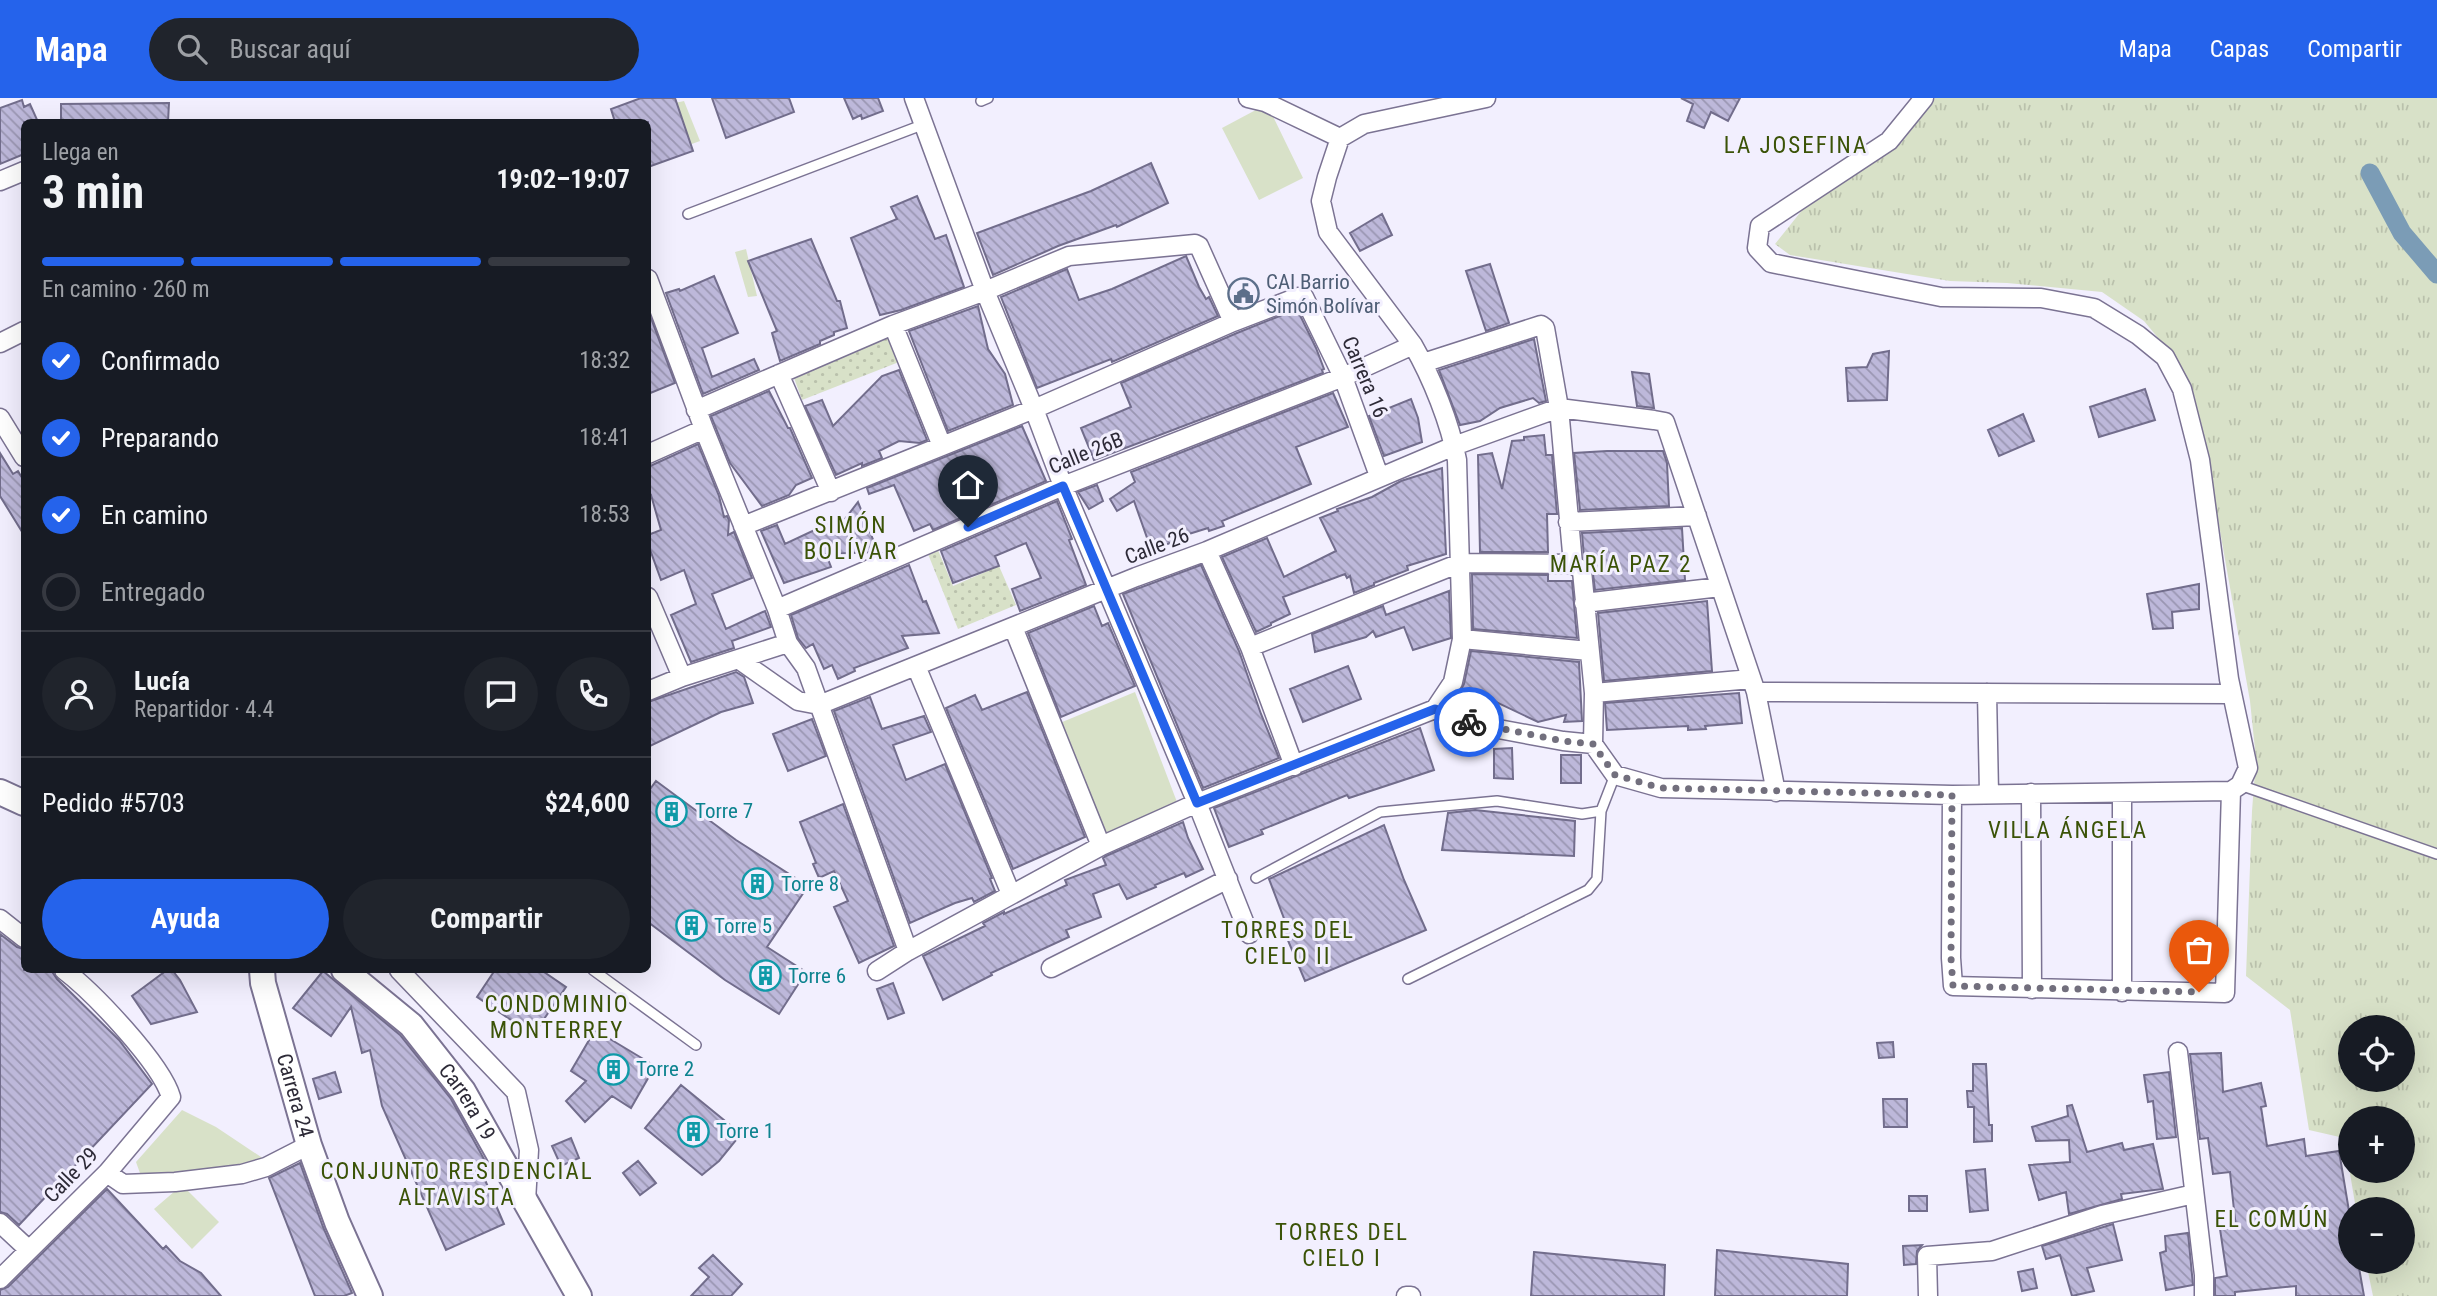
<!DOCTYPE html>
<html lang="es">
<head>
<meta charset="utf-8">
<style>
  :root { --surface:#171b24; --page:#20242c; --text:#f1f3f6; --muted:#9ea1a6; --line:#363941; --accent:#2563eb }
  body { margin:0; font-family:"Roboto Condensed",sans-serif; background:var(--page); color:var(--text); height:100vh; display:flex; flex-direction:column; font-size:26px; white-space:nowrap }
  * { box-sizing:border-box; margin:0 }
  p { font-size:23px; color:var(--muted) }
  .icon { flex:none; width:38px; height:38px; fill:none; stroke:currentColor; stroke-width:2; stroke-linecap:round; stroke-linejoin:round }
  .map { position:relative; flex:1; overflow:hidden }
  .side { position:absolute; left:21px; top:21px; width:630px; height:854px; display:flex; flex-direction:column; background:var(--surface); border-radius:10px; box-shadow:0 7px 28px #0002 }
  .side>* { flex:none }
  .tools { position:absolute; left:2338px; top:917px; display:grid; gap:14px }
  .tools a { display:grid; place-items:center; width:77px; height:77px; border-radius:50%; background:var(--surface); box-shadow:0 7px 28px #0002; font-size:35px }
  .pin { position:absolute; display:grid; place-items:center; width:60px; height:60px; color:#fff; margin:-72px -30px; border-radius:50% 50% 50% 0; rotate:-45deg; box-shadow:0 0 7px #0007 }
  .pin .icon { rotate:45deg }
  .courier { position:absolute; display:grid; place-items:center; width:70px; height:70px; margin:-35px; border:5px solid #2563eb; border-radius:50%; background:#fff; color:#222; box-shadow:0 2px 9px #0007 }
  .headline em { font-style:normal; font-weight:700 }
  .headline div { display:flex; flex-direction:column-reverse }
  .headline { display:flex; align-items:center; justify-content:space-between; height:119px; padding:0 21px }
  h1 { font-size:46px; font-weight:700; line-height:52px }
  .bar { display:grid; grid-template-columns:repeat(4,1fr); gap:10px 7px; align-content:center; height:84px; padding:0 21px }
  .bar i { height:9px; border-radius:5px; background:var(--line) }
  .bar .current { background:var(--accent) }
  .bar p { grid-column:span 4 }
  .line { display:flex; align-items:center; gap:18px; padding:0 21px; border-top:2px solid var(--line) }
  .line div { flex:1 }
  .round { display:grid; place-items:center; flex:none; width:74px; height:74px; border-radius:37px; background:var(--page) }
  ol { padding:0 21px; list-style:none }
  li { display:flex; align-items:center; gap:21px; height:77px }
  li p { margin-inline-start:auto }
  li .icon { padding:7px; border-radius:50%; background:var(--accent); color:#fff; stroke-width:4 }
  li:last-child { color:var(--muted) }
  li i { width:38px; height:38px; border:4px solid var(--line); border-radius:50% }
  .cta { display:flex; gap:14px; margin-top:auto; padding:14px 21px }
  .cta a { flex:1; height:80px; border-radius:42px; background:var(--accent); color:#fff; font-size:28px; font-weight:700; line-height:80px; text-align:center }
  .cta a+a { background:var(--page); color:var(--text) }
  header { display:flex; align-items:center; gap:42px; box-sizing:border-box; height:98px; padding:0 35px; background:var(--accent); color:#fff }
  header strong { font-size:33px }
  nav { display:flex; gap:38px; margin-inline-start:auto; font-size:24px }
  .search { width:490px; height:63px; background:var(--page); display:flex; align-items:center; gap:18px; box-sizing:border-box; padding:0 24px; border-radius:38px; color:var(--muted); font-size:26px }
  .map>svg:first-child { display:block }
  .grass { fill:url(#grass-tufts); fill-rule:evenodd }
  .park { fill:#d8e1c8 }
  .garden { fill:url(#garden-dots) }
  .lines { fill:none; stroke-linecap:round; stroke-linejoin:round }
  .canal { stroke:#7b9cb6; stroke-width:19 }
  .building { fill:url(#building-back-hatch); stroke:#726d8c; stroke-width:2 }
  .lane-casing { stroke:#7b7393; stroke-width:12 }
  .street-casing { stroke:#7b7393; stroke-width:21 }
  .secondary-casing { stroke:#7b7393; stroke-width:28 }
  .lane { stroke:#fff; stroke-width:9 }
  .street { stroke:#fff; stroke-width:18 }
  .secondary { stroke:#fff; stroke-width:24 }
  .done { stroke:#726f7d; stroke-width:7; stroke-dasharray:0 12.6 }
  .route { stroke:#2563eb; stroke-width:9 }
  .labels { text-anchor:middle; dominant-baseline:central; stroke-width:6; stroke-linejoin:round; paint-order:stroke }
  .service-label { font-size:21px; fill:#4e5e75; stroke:#f2effe; text-anchor:start }
  .street-label { font-size:21px; fill:#2d2a37; stroke:#f2effe }
  .culture-label { font-size:21px; fill:#0d838f; stroke:#f2effe; text-anchor:start }
  .neighbourhood-label { font-size:23px; letter-spacing:2px; fill:#3b5307; stroke:#f2effe }
</style>
</head>
<body>
<header>
<strong>Mapa</strong>
<div class="search"><svg class="icon" aria-label="search" viewBox="0 0 24 24"><circle cx="10" cy="10" r="6"/><path d="M15 15l6 6"/></svg>Buscar aquí</div>
<nav><a>Mapa</a><a>Capas</a><a>Compartir</a></nav>
</header>
<div class="map">
<svg width="2437" height="1198" viewBox="0 0 2437 1198">
  <defs>
    <pattern id="grass-tufts" width="24" height="20" patternUnits="userSpaceOnUse" patternTransform="scale(1.75)"><rect width="24" height="20" fill="#d8e1c8"/><path d="M3 7l-1-3M5 7V3M7 7l1-3M15 17l-1-3M17 17v-4M19 17l1-3" fill="none" stroke="#bac1ac"/></pattern>
    <pattern id="garden-dots" width="8" height="8" patternUnits="userSpaceOnUse" patternTransform="scale(1.75)"><rect width="8" height="8" fill="#d8e1c8"/><path d="M2 2h.1M6 6h.1" fill="none" stroke="#bac1ac" stroke-width="1.8" stroke-linecap="round"/></pattern>
    <pattern id="building-back-hatch" width="6" height="6" patternUnits="userSpaceOnUse" patternTransform="scale(1.75)"><rect width="6" height="6" fill="#bdb8da"/><path d="M-1 5l2 2M0 0l6 6M5-1l2 2" fill="none" stroke="#9a96b2"/></pattern>
  </defs>
  <rect width="100%" height="100%" fill="#f2effe"/>
  <path class="grass" d="M1935 0H2437V1198H2373L2366 1164H2403V1111H2356L2344 1040 2309 1032 2290 912 2246 878 2252 713 2256 661 2250 603 2201 325 2174 259 2144 223 2102 194 2007 185 1950 183 1790 157 1775 146 1807 106 1901 45ZM2350 929H2403V982H2350ZM2350 1020H2403V1073H2350Z"/>
  <path class="park" d="M684 3 700 43 689 47 675 5Z
    M1267 6 1303 80 1259 102 1222 30Z
    M746 151 757 198 748 199 735 154Z
    M1135 594 1177 704 1103 744 1055 627Z
    M182 1012 216 1029 264 1061C226 1076 182 1075 141 1078L136 1064Z
    M182 1087 219 1124 192 1151 154 1111Z"/>
  <path class="garden" d="M887 237 899 264 802 302 793 277Z
    M938 452 953 488 999 468 1016 507 958 531 928 456Z"/>
  <g class="lines">
    <path class="canal" d="M2370 75 2402 135 2437 176"/>
  </g>
  <path class="building" d="M641 0H675L693 53 648 69V24H615L611 11Z
    M712 0H789L794 14 726 40Z
    M844 0H878L883 13 862 21 861 17 853 21Z
    M1681 0H1740L1728 23 1711 14 1704 30 1687 23 1693 6Z
    M22 2 24 9 30 6 38 24H24V56L0 66V10Z
    M169 5 168 24H61V6Z
    M1151 65 1168 105 1117 129 1116 127 1058 148 993 177 977 135 1091 93Z
    M917 98 935 141 946 137 964 189 901 212 880 217 851 140 897 121 891 109Z
    M1382 116 1392 137 1360 153 1350 135Z
    M811 141 837 203H840L847 230 834 234V237L820 243V246L780 263 772 235 777 233 748 163Z
    M1186 158 1199 189 1206 201 1209 199 1218 218 1112 264 1111 261 1037 290 1001 199 1067 171 1079 202 1112 191Z
    M1490 166 1509 225 1486 233 1466 173Z
    M714 178 738 235 702 250 712 279 754 261 759 272 703 296 666 195 679 191 680 193Z
    M1249 185 1256 203 1239 210 1231 191Z
    M978 208 988 251 1005 276 1013 307 948 333 909 233Z
    M1297 211 1316 250 1324 271 1322 272 1323 275 1094 362 1081 330 1131 309 1121 285 1237 235Z
    M648 212 675 285 648 296Z
    M1534 241 1546 303 1539 305 1533 300 1500 310 1480 323 1460 327 1439 272Z
    M1889 253 1887 302 1848 303 1846 270 1867 269 1873 256Z
    M899 272 927 342 920 345 899 343 879 353 882 360 862 368V365L836 377 805 308 822 302 833 328 882 278Z
    M1632 274 1649 276 1654 310 1637 308Z
    M2145 291 2155 322 2099 339 2090 309Z
    M769 293 788 330H790L812 380 796 387 789 397 762 408 730 365 711 318Z
    M1333 295 1348 329 1296 349 1311 386 1222 423 1224 428 1209 433 1208 430 1176 440 1177 443 1151 451 1134 403 1117 413 1110 401 1135 384 1131 374Z
    M1411 301 1418 320 1422 344 1384 358 1369 318Z
    M2023 316 2034 343 1999 358 1988 332Z
    M1022 328 1046 383 933 432 930 426 914 433 894 387 869 396 867 390Z
    M1544 337 1546 357H1552L1557 416H1547L1548 454H1480L1478 357 1492 355 1502 391 1512 343 1524 342V339Z
    M698 346 719 398 724 419 727 418 729 422 728 437 734 434 752 480 712 496 726 531 765 513 771 529 732 543 734 550 691 564 671 517 696 506 684 472 661 482 648 446V437L661 432 651 397 648 399V369Z
    M1607 353H1663L1667 365 1669 408 1580 412 1574 355Z
    M0 355 13 376 18 373 24 383V437L0 398Z
    M1442 370 1446 456 1407 468 1408 472 1374 485V487L1354 495 1350 478 1347 480 1345 476 1283 499 1290 516 1271 525V527L1256 534 1222 459 1267 440 1284 479 1336 453 1320 420 1338 413 1337 411 1372 399 1401 383Z
    M1097 387 1103 403 1089 411 1078 394Z
    M1057 403 1072 441 1069 442 1086 487 1020 513 1012 491 1041 480 1026 445 995 458 999 468 953 485 941 453Z
    M858 404 878 454 826 456 831 469 784 485 761 433 777 427 785 446 836 422 838 430Z
    M1682 430 1685 482 1595 492 1592 468 1584 460 1582 435Z
    M909 467 923 504 926 503 939 535 902 538 908 550 854 570 855 573 838 581 832 567 824 571 813 546 806 550 798 540 791 517Z
    M1201 467 1239 553 1261 616 1279 660 1203 690 1123 496Z
    M1472 476 1548 477V483H1572L1577 540 1473 531Z
    M2199 486V511L2172 514 2173 530 2153 531 2147 496Z
    M1449 493 1451 540 1413 552 1404 529 1376 539 1373 533 1366 539 1315 554 1312 536 1383 508 1386 517Z
    M1707 503 1712 573 1604 583 1598 515Z
    M1094 508 1102 528 1108 525 1135 588 1061 619 1028 535Z
    M1471 553 1579 564 1582 623 1564 624 1566 617 1538 624 1492 602V614L1472 613 1458 607V597L1464 586Z
    M1348 568 1361 601 1303 624 1290 591Z
    M736 574 744 579 753 605 721 614 648 649V604Z
    M1027 594 1085 739 1013 771 946 610 975 597 982 612Z
    M1739 595 1742 625 1705 628 1706 631 1688 632V628L1607 632 1605 605Z
    M870 599 882 631 924 618 931 634 893 647 906 682 945 666 992 780 990 781 995 793 974 804 972 800 955 805 910 825 834 613Z
    M812 621 826 658 788 673 773 636Z
    M1420 630 1434 672 1349 700 1347 697 1261 732 1263 736 1229 749 1214 710Z
    M1512 650 1513 681 1494 680V651Z
    M1561 657H1581V685H1561Z
    M656 683 736 742 808 788 767 849 806 874 779 916 725 882 648 824V694Z
    M843 706 894 848 859 865 834 809 848 803 834 773 819 780 813 766 816 765 800 724Z
    M1475 712 1575 723 1574 758 1442 752 1448 715Z
    M1183 724 1188 740 1203 771 1186 779 1184 775 1155 787 1156 789 1127 801 1119 786 1093 796 1101 819 1066 832 1069 839 991 875 992 877 943 902 923 858 985 828 983 825 1004 814V816L1067 787 1065 782 1106 767 1103 760 1106 758Z
    M1384 727 1404 782 1426 832 1305 883 1284 833 1288 831 1269 781Z
    M0 836 17 849 24 851V872H51L57 881 119 942 152 986 19 1127 7 1116 0 1114Z
    M167 872H172L180 882 197 914 151 926 132 898Z
    M495 872H541L566 889 533 937 477 899Z
    M323 873 400 937 451 1001 490 1072 482 1075 504 1126 446 1152 382 1008 370 952 362 955 351 909 331 938 293 910Z
    M893 885 904 915 888 921 877 891Z
    M595 932 655 968 631 1010 612 998 585 1024 566 1003 586 983 571 973Z
    M1893 944 1894 959 1879 960 1877 945Z
    M2221 955 2223 994 2261 985 2266 1008 2261 1009 2267 1048 2304 1041 2306 1058 2339 1053 2350 1119V1164H2358L2364 1198H2296V1188L2235 1194V1198H2215V1180L2227 1178 2220 1131 2236 1130 2234 1112 2230 1074 2213 1076 2208 1040 2200 1041 2190 956Z
    M1973 966H1986L1989 1027H1992V1043L1974 1044V1009H1968L1967 993H1973Z
    M335 974 341 994 319 1001 313 981Z
    M2169 974 2176 1039 2157 1041 2153 1003 2148 1004 2144 977Z
    M681 987 741 1036 719 1063 702 1077 645 1030Z
    M1883 1001H1907V1029H1884Z
    M2072 1007 2087 1054 2122 1045 2124 1052 2153 1046 2163 1091 2121 1096 2122 1101 2069 1116 2066 1094 2039 1102 2029 1067 2070 1064 2069 1042 2036 1043 2032 1029 2068 1018 2067 1008Z
    M571 1040 579 1060 561 1068 552 1048Z
    M638 1063 656 1085 640 1097 623 1075Z
    M300 1065 323 1129 352 1195 344 1198H315L269 1080Z
    M1985 1071 1988 1112 1970 1114 1966 1073Z
    M107 1091 163 1151 166 1148 180 1163 201 1175 221 1198H0V1192L8 1189Z
    M1909 1098H1927V1113H1909Z
    M2113 1126 2122 1162 2087 1170 2094 1193 2072 1198 2060 1157 2046 1161 2042 1148Z
    M2188 1135 2193 1187 2166 1192 2160 1155 2166 1153 2165 1138Z
    M1922 1147 1917 1153 1916 1166 1904 1167 1903 1148Z
    M1717 1152 1848 1166 1847 1198H1715Z
    M1534 1154 1665 1167 1664 1198H1531Z
    M713 1157 742 1186 731 1198H691L709 1179 699 1170Z
    M2033 1171 2037 1190 2022 1193 2018 1174Z"/>
  <g class="lines">
    <defs>
      <path id="lane" d="M981 3 988 0
        M688 116 922 27
        M2240 687 2437 756
        M1256 780 1380 714 1497 703 1582 716 1601 713 1615 677
        M593 872 696 947
        M1408 881 1588 792 1597 781 1601 713"/>
      <path id="street" d="M914 0 985 193 1034 311 1063 388 1197 705 1249 836
        M1248 0 1265 4 1340 40
        M1340 40 1364 26 1486 0
        M0 83 24 73
        M648 181 704 331 777 511 788 545 806 570 908 853
        M893 227 942 348
        M0 245 24 233
        M1423 265 1541 227 1545 230 1559 310 1573 466 1582 473 1594 595 1593 646
        M779 276 831 394
        M696 312 893 227 985 193 1069 158 1195 146 1199 148 1233 224
        M0 320 24 359
        M648 356 704 331
        M1568 424 1697 418
        M743 428 1034 311 1233 224 1298 199H1304L1343 279 1379 378
        M1207 453 1250 549 1294 668
        M648 499 682 579
        M1584 505 1720 489
        M777 511 1063 388 1343 279 1413 247
        M1013 529 1101 748
        M1462 541 1589 553
        M1250 549 1460 465 1573 466
        M738 561 798 603 819 607 1136 479 1207 453 1454 348 1559 310 1654 322 1665 324 1756 594 1776 694
        M916 568 1011 796
        M648 593 682 579 788 545
        M1756 594 2231 596
        M1594 595 1751 581
        M1987 595 1989 695
        M1435 611 1477 627 1563 643 1593 646 1615 677 1661 690 1952 697 2231 693 2240 687 2248 670 2229 581 2200 362 2182 291 2165 259 2138 237 2094 210 2041 200 1941 199 1771 165 1757 150 1760 128 1889 43 1924 0
        M2031 695 2032 891
        M1952 697 1951 860 1953 888 2225 895 2231 693
        M0 821 24 840
        M1051 870 1228 781
        M399 872 516 994 529 1052 526 1103
        M877 873 908 853 1101 748 1197 705 1435 611 1453 584 1462 541 1457 362C1450 325 1432 280 1413 247L1328 134 1321 103 1327 79 1340 40
        M2122 894V695
        M2178 954 2204 1177V1198
        M107 1075 123 1086 175 1084 242 1076 266 1069 309 1047
        M0 1125 29 1152
        M0 1181 107 1075 171 999C161 965 93 894 64 872
        M1406 1198H1411
        M1928 1198 1927 1158 1992 1153 2102 1117 2194 1096"/>
      <g id="secondary">
        <path d="M0 694 24 705"/>
        <path id="s1" d="M262 872 263 885 309 1047 337 1124 370 1198"/>
        <path id="s2" d="M344 872 411 927 463 993 579 1198"/>
      </g>
    </defs>
    <use href="#lane" class="lane-casing"/>
    <use href="#street" class="street-casing"/>
    <use href="#secondary" class="secondary-casing"/>
    <use href="#lane" class="lane"/>
    <use href="#street" class="street"/>
    <use href="#secondary" class="secondary"/>
  </g>
  <g class="lines">
    <path class="done" d="M1469 624 1563 643 1593 646 1615 677 1661 690 1952 697 1951 860 1953 888 2199 894"/>
    <path class="route" d="M968 429 1063 388 1197 705 1435 611 1469 624"/>
  </g>
  <defs>
    <symbol id="civic-ring" viewBox="-11 -11 22 22"><circle r="9.5" fill="#f2effe" stroke="#5c6f8a" stroke-width="1.5"/><path d="M-.6-6.5H3V-4.5H.6V-3L4-1V1h2V6H-6V1h2V-1L-.6-3ZM-1.2 2.5V6h2.4V2.5Z" fill="#5c6f8a"/></symbol>
    <symbol id="building-ring" viewBox="-11 -11 22 22"><circle r="9.5" fill="#f2effe" stroke="#0f9aa8" stroke-width="1.5"/><path d="M-4-6H4V6H1V3H-1V6H-4ZM-2.5-4.3h1.7v1.8h-1.7ZM.8-4.3h1.7v1.8H.8ZM-2.5-1h1.7V.8h-1.7ZM.8-1h1.7V.8H.8Z" fill="#0f9aa8"/></symbol>
  </defs>
  <g fill-rule="evenodd">
    <use href="#civic-ring" x="1226" y="178" width="35" height="35"/>
    <use href="#building-ring" x="654" y="696" width="35" height="35"/>
    <use href="#building-ring" x="740" y="768" width="35" height="35"/>
    <use href="#building-ring" x="674" y="810" width="35" height="35"/>
    <use href="#building-ring" x="748" y="860" width="35" height="35"/>
    <use href="#building-ring" x="596" y="954" width="35" height="35"/>
    <use href="#building-ring" x="676" y="1016" width="35" height="35"/>
  </g>
  <g class="labels">
    <g class="service-label">
      <text x="1266" y="184">CAI Barrio<tspan x="1266" dy="24">Simón Bolívar</tspan></text>
    </g>
    <g class="street-label">
      <text transform="translate(1365 279) rotate(67)">Carrera 16</text>
      <text transform="translate(1086 355) rotate(-22)">Calle 26B</text>
      <text transform="translate(1157 448) rotate(-21)">Calle 26</text>
      <text stroke="none"><textPath href="#s1" startOffset="130">Carrera 24</textPath></text>
      <text stroke="none"><textPath href="#s2" startOffset="182">Carrera 19</textPath></text>
      <text transform="translate(71 1077) rotate(-46)">Calle 29</text>
    </g>
    <g class="culture-label">
      <text x="695" y="713">Torre 7</text>
      <text x="781" y="786">Torre 8</text>
      <text x="714" y="828">Torre 5</text>
      <text x="788" y="878">Torre 6</text>
      <text x="636" y="971">Torre 2</text>
      <text x="716" y="1033">Torre 1</text>
    </g>
    <g class="neighbourhood-label">
      <text x="1796" y="47">LA JOSEFINA</text>
      <text x="851" y="427">SIMÓN<tspan x="851" dy="26">BOLÍVAR</tspan></text>
      <text x="1621" y="466">MARÍA PAZ 2</text>
      <text x="2068" y="732">VILLA ÁNGELA</text>
      <text x="1288" y="832">TORRES DEL<tspan x="1288" dy="26">CIELO II</tspan></text>
      <text x="557" y="906">CONDOMINIO<tspan x="557" dy="26">MONTERREY</tspan></text>
      <text x="457" y="1073">CONJUNTO RESIDENCIAL<tspan x="457" dy="26">ALTAVISTA</tspan></text>
      <text x="2272" y="1121">EL COMÚN</text>
      <text x="1342" y="1134">TORRES DEL<tspan x="1342" dy="26">CIELO I</tspan></text>
    </g>
  </g>
</svg>
<div class="tools">
<a><svg class="icon" aria-label="locate" viewBox="0 0 24 24"><circle cx="12" cy="12" r="6"/><path d="M12 2v4M12 18v4M2 12h4M18 12h4"/></svg></a>
<a>+</a>
<a>−</a>
</div>
<div class="pin" style="left:2199px;top:894px;background:#ea580c"><svg class="icon" aria-label="bag" viewBox="0 0 24 24"><path d="M5 8h14l-1 12H6zM9 8a3 3 0 0 1 6 0"/></svg></div>
<div class="pin" style="left:968px;top:429px;background:#1f2937"><svg class="icon" aria-label="home" viewBox="0 0 24 24"><path d="M3 11l9-7 9 7M6 9v11h12V9"/></svg></div>
<div class="courier" style="left:1469px;top:624px"><svg class="icon" aria-label="bike" viewBox="0 0 24 24"><circle cx="6" cy="16" r="4"/><circle cx="18" cy="16" r="4"/><path d="M6 16l4-8h5l3 8M10 8l3 8H6M13 5h3"/></svg></div>
<section class="side">
<div class="headline"><div><h1>3 min</h1><p>Llega en</p></div><em>19:02–19:07</em></div>
<div class="bar"><i class="current"></i><i class="current"></i><i class="current"></i><i></i><p>En camino · 260 m</p></div>
<ol>
<li><svg class="icon" aria-label="check" viewBox="0 0 24 24"><path d="M5 12l5 5 9-10"/></svg>Confirmado<p>18:32</p></li>
<li><svg class="icon" aria-label="check" viewBox="0 0 24 24"><path d="M5 12l5 5 9-10"/></svg>Preparando<p>18:41</p></li>
<li><svg class="icon" aria-label="check" viewBox="0 0 24 24"><path d="M5 12l5 5 9-10"/></svg>En camino<p>18:53</p></li>
<li><i></i>Entregado</li>
</ol>
<div class="line" style="height:126px"><a class="round"><svg class="icon" aria-label="person" viewBox="0 0 24 24"><circle cx="12" cy="8" r="4"/><path d="M4 21q1-7 8-7t8 7"/></svg></a><div><b>Lucía</b><p>Repartidor · 4.4</p></div><a class="round"><svg class="icon" aria-label="chat" viewBox="0 0 24 24"><path d="M4 5h16v11H9l-5 4z"/></svg></a><a class="round"><svg class="icon" aria-label="phone" viewBox="0 0 24 24"><path d="M5 4h4l2 5-3 2q2 4 5 5l2-3 5 2v4C11 20 4 13 5 4z"/></svg></a></div>
<div class="line" style="height:91px"><div>Pedido #5703</div><b>$24,600</b></div>
<div class="cta"><a>Ayuda</a><a>Compartir</a></div>
</section>
</div>
</body>
</html>
